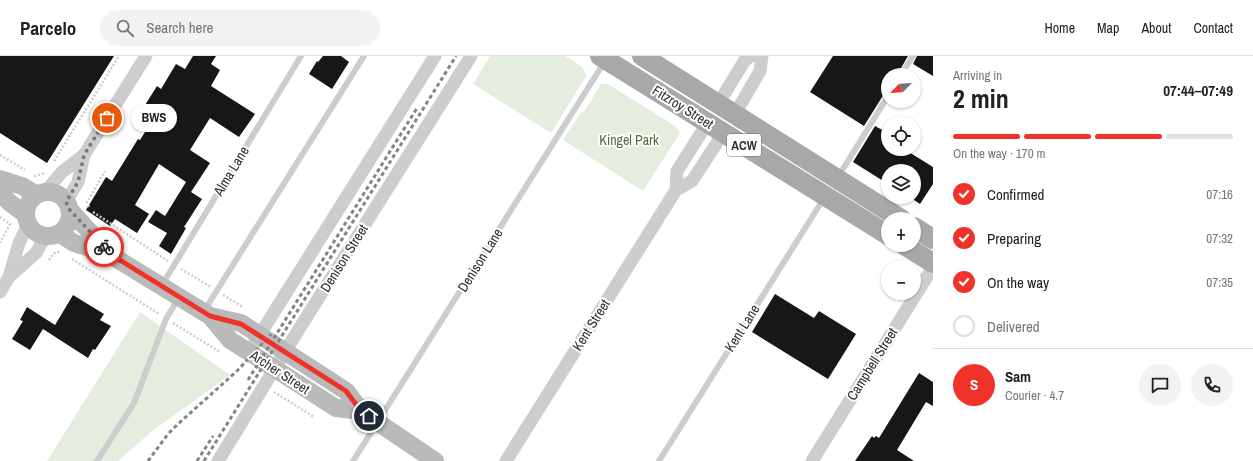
<!DOCTYPE html>
<html lang="en">
<head>
<meta charset="utf-8">
<style>
  :root { --surface:#fff; --page:#f2f2f2; --text:#202124; --muted:#757577; --line:#e0e0e0; --accent:#ef332b }
  body { margin:0; font-family:"Archivo Narrow",sans-serif; background:var(--page); color:var(--text); height:100vh; display:flex; flex-direction:column; font-size:15px; white-space:nowrap }
  * { box-sizing:border-box; margin:0 }
  p { font-size:13px; color:var(--muted) }
  .icon { flex:none; width:22px; height:22px; fill:none; stroke:currentColor; stroke-width:2; stroke-linecap:round; stroke-linejoin:round }
  .map { position:relative; flex:1; overflow:hidden }
  .side { display:flex; flex-direction:column; background:var(--surface); width:320px }
  .side>* { flex:none }
  .needle { width:26px; rotate:246deg }
  .buttons { position:absolute; left:881px; top:12px; display:grid; gap:8px }
  .buttons a { display:grid; place-items:center; width:40px; height:40px; border-radius:50%; background:var(--surface); box-shadow:0 1px 3px #0004; font-size:20px }
  .pin { position:absolute; display:grid; place-items:center; width:34px; height:34px; color:#fff; margin:-17px; border:2px solid #fff; border-radius:50%; box-shadow:0 1px 4px #0007 }
  .courier { position:absolute; display:grid; place-items:center; width:40px; height:40px; margin:-20px; border:3px solid #ef332b; border-radius:50%; background:#fff; color:#222; box-shadow:0 1px 5px #0007 }
  .bubble { position:absolute; height:28px; border-radius:14px; background:var(--surface); box-shadow:0 1px 3px #0004; font-size:13px; font-weight:800; line-height:28px; text-align:center }
  .summary em { font-style:normal; font-weight:800 }
  .summary div { display:flex; flex-direction:column-reverse }
  .summary { display:flex; align-items:center; justify-content:space-between; height:68px; padding:0 20px }
  h1 { font-size:26px; font-weight:800; line-height:30px }
  .bar { display:grid; grid-template-columns:repeat(4,1fr); gap:6px 4px; align-content:center; height:48px; padding:0 20px }
  .bar i { height:5px; border-radius:3px; background:var(--line) }
  .bar .active { background:var(--accent) }
  .bar p { grid-column:span 4 }
  .line { display:flex; align-items:center; gap:10px; padding:0 20px; border-top:1px solid var(--line) }
  .line div { flex:1 }
  .round { display:grid; place-items:center; flex:none; width:42px; height:42px; border-radius:21px; background:var(--page) }
  ol { padding:0 20px; list-style:none }
  li { display:flex; align-items:center; gap:12px; height:44px }
  li p { margin-inline-start:auto }
  li .icon { padding:4px; border-radius:50%; background:var(--accent); color:#fff; stroke-width:4 }
  li:last-child { color:var(--muted) }
  li i { width:22px; height:22px; border:2px solid var(--line); border-radius:50% }
  header { display:flex; align-items:center; gap:24px; box-sizing:border-box; height:56px; padding:0 20px; background:var(--surface); border-bottom:1px solid var(--line) }
  header strong { font-size:19px }
  nav { display:flex; gap:22px; margin-inline-start:auto; font-size:14px }
  .search { width:280px; height:36px; background:var(--page); display:flex; align-items:center; gap:10px; box-sizing:border-box; padding:0 14px; border-radius:22px; color:var(--muted); font-size:15px }
  main { display:flex; flex:1; min-height:0 }
  .map>svg:first-child { display:block }
  .green { fill:#e5eede }
  .building { fill:#171717 }
  .lines { fill:none; stroke-linecap:round; stroke-linejoin:round }
  .path { stroke:#cdcdcd; stroke-width:2.5; stroke-dasharray:2 2; stroke-linecap:butt }
  .lane { stroke:#cdcdcd; stroke-width:6 }
  .street { stroke:#cdcdcd; stroke-width:13 }
  .secondary { stroke:#bababa; stroke-width:18 }
  .primary { stroke:#a8a8a8; stroke-width:20 }
  .rail { stroke:#858585; stroke-width:3; stroke-dasharray:4 3; stroke-linecap:butt }
  .done { stroke:#787878; stroke-width:4; stroke-dasharray:0 7.2 }
  .route { stroke:#ef332b; stroke-width:5 }
  .labels { text-anchor:middle; dominant-baseline:central; stroke-width:4; stroke-linejoin:round; paint-order:stroke }
  .shield { fill:#fff; stroke:#6e6e6e; stroke-width:1 }
  .shield-label { font-size:13px; font-weight:bold; fill:#303030 }
  .street-label { font-size:14px; fill:#303030; stroke:#fff }
  .park-label { font-size:14px; fill:#4d6f3b; stroke:#fff }
</style>
</head>
<body>
<header>
<strong>Parcelo</strong>
<div class="search"><svg class="icon" aria-label="search" viewBox="0 0 24 24"><circle cx="10" cy="10" r="6"/><path d="M15 15l6 6"/></svg>Search here</div>
<nav><a>Home</a><a>Map</a><a>About</a><a>Contact</a></nav>
</header>
<main>
<div class="map">
<svg width="933" height="405" viewBox="0 0 933 405">
  <rect width="100%" height="100%" fill="#fff"/>
  <path class="green" d="M490 0H565L581 10 587 19 551 77 473 28Z
    M601 28H608L675 70 680 77 643 135 563 84 582 55 584 56Z
    M140 256 230 319 151 376 118 405H47Z"/>
  <path class="building" d="M0 0H114L47 107 0 77Z
    M193 0H216L211 8 220 14 211 30 255 58 239 81 210 62 190 94 210 107 191 136 202 143 184 171 186 172 171 198 159 190 167 177 148 166 156 154 165 160 186 126 159 108 135 149 149 158 137 177 115 163 110 170 86 154 106 121 112 125 138 83 140 84 154 62 142 54 157 30 161 33 176 8 185 13Z
    M323 0H341L349 6 332 33 309 18 317 5 318 6Z
    M833 0H908L897 19H888V36L884 38 864 70 810 36Z
    M917 0H933V20L913 8Z
    M875 70 888 77V93H904L933 111V128L920 148 914 144V115H888V128L853 106Z
    M775 238 814 262 819 255 856 278 828 323 752 276Z
    M73 239 104 258 100 264 111 270 95 294 93 293 88 302 43 273 30 294 12 283 23 265 20 264 27 251 55 269Z
    M919 317 933 326V350L926 346 897 394 914 405H855L872 380 874 382 876 380 879 382Z"/>
  <g class="lines">
    <path class="path" d="M0 99 25 114
      M54 105 119 0
      M34 120 45 117
      M89 151 87 146 105 115
      M93 156 168 205
      M0 161 10 168 0 187
      M72 203 159 258
      M49 204C52 200 54 195 60 196
      M181 213 211 231
      M223 239 243 251
      M173 267 220 296
      M274 336 314 361"/>
    <path class="lane" d="M901 19 913 0
      M838 121 888 40
      M162 229 301 0
      M204 255 364 0
      M97 405 134 347 166 263 178 243
      M353 405 605 5
      M659 405 824 142"/>
    <path class="street" d="M718 48 745 4 751 0
      M735 58 760 15 762 0
      M676 134 677 115 708 66
      M45 136 62 116 84 99 146 0
      M66 146 78 126 84 99
      M9 221 19 187 28 169
      M0 236 9 221 36 197 45 181
      M249 296 435 0
      M218 405 294 281 471 0
      M506 405 676 134 692 125 724 76
      M812 405 933 211"/>
    <path class="secondary" d="M0 123 22 130 37 139
      M26 158a22 22 0 1 1 44 0a22 22 0 1 1-44 0Z
      M0 137 9 146 25 158
      M69 153 109 197
      M59 177 74 187 109 198 210 260 241 267 346 335 361 355 435 405
      M210 260 230 284 336 352 361 355"/>
    <path class="primary" d="M600 0 888 179
      M642 0 901 163
      M914 171 933 183
      M904 189 933 207"/>
    <path class="rail" d="M248 324 417 52
      M148 405 168 378 178 368 237 315 271 278
      M197 405 213 380
      M204 405 456 0"/>
  </g>
  <g class="lines">
    <path class="done" d="M104 191 69 153 66 146 78 126 84 99 107 62"/>
    <path class="route" d="M104 191 110 198 210 260 241 268 346 335 361 355 369 360"/>
  </g>
  <g class="labels">
    <rect class="shield" x="727" y="78" width="34" height="22" rx="3"/>
    <g class="shield-label">
      <text x="744" y="89">ACW</text>
    </g>
    <g class="street-label">
      <text transform="translate(683 51) rotate(32)">Fitzroy Street</text>
      <text transform="translate(231 115) rotate(-59)">Alma Lane</text>
      <text transform="translate(344 202) rotate(-58)">Denison Street</text>
      <text transform="translate(480 204) rotate(-58)">Denison Lane</text>
      <text transform="translate(591 269) rotate(-58)">Kent Street</text>
      <text transform="translate(742 272) rotate(-58)">Kent Lane</text>
      <text transform="translate(872 308) rotate(-58)">Campbell Street</text>
      <text transform="translate(280 316) rotate(33)">Archer Street</text>
    </g>
    <g class="park-label">
      <text x="629" y="84">Kingel Park</text>
    </g>
  </g>
</svg>
<div class="buttons">
<a><svg class="needle" viewBox="-14 -14 28 28"><path d="M0-13l5 13h-10z" fill="#e53935"/><path d="M0 13l5-13h-10z" fill="#757577"/></svg></a>
<a><svg class="icon" aria-label="locate" viewBox="0 0 24 24"><circle cx="12" cy="12" r="6"/><path d="M12 2v4M12 18v4M2 12h4M18 12h4"/></svg></a>
<a><svg class="icon" aria-label="layers" viewBox="0 0 24 24"><path d="M12 4l9 5-9 5-9-5zM3 14l9 5 9-5"/></svg></a>
<a>+</a>
<a>−</a>
</div>
<div class="pin" style="left:107px;top:62px;background:#ea580c"><svg class="icon" aria-label="bag" viewBox="0 0 24 24"><path d="M5 8h14l-1 12H6zM9 8a3 3 0 0 1 6 0"/></svg></div>
<div class="pin" style="left:369px;top:360px;background:#1f2937"><svg class="icon" aria-label="home" viewBox="0 0 24 24"><path d="M3 11l9-7 9 7M6 9v11h12V9"/></svg></div>
<div class="courier" style="left:104px;top:191px"><svg class="icon" aria-label="bike" viewBox="0 0 24 24"><circle cx="6" cy="16" r="4"/><circle cx="18" cy="16" r="4"/><path d="M6 16l4-8h5l3 8M10 8l3 8H6M13 5h3"/></svg></div>
<div class="bubble" style="left:131px;top:48px;width:46px">BWS</div>
</div>
<section class="side">
<div class="summary"><div><h1>2 min</h1><p>Arriving in</p></div><em>07:44–07:49</em></div>
<div class="bar"><i class="active"></i><i class="active"></i><i class="active"></i><i></i><p>On the way · 170 m</p></div>
<ol>
<li><svg class="icon" aria-label="check" viewBox="0 0 24 24"><path d="M5 12l5 5 9-10"/></svg>Confirmed<p>07:16</p></li>
<li><svg class="icon" aria-label="check" viewBox="0 0 24 24"><path d="M5 12l5 5 9-10"/></svg>Preparing<p>07:32</p></li>
<li><svg class="icon" aria-label="check" viewBox="0 0 24 24"><path d="M5 12l5 5 9-10"/></svg>On the way<p>07:35</p></li>
<li><i></i>Delivered</li>
</ol>
<div class="line" style="height:72px"><b class="round" style="background:var(--accent);color:#fff">S</b><div><b>Sam</b><p>Courier · 4.7</p></div><a class="round"><svg class="icon" aria-label="chat" viewBox="0 0 24 24"><path d="M4 5h16v11H9l-5 4z"/></svg></a><a class="round"><svg class="icon" aria-label="phone" viewBox="0 0 24 24"><path d="M5 4h4l2 5-3 2q2 4 5 5l2-3 5 2v4C11 20 4 13 5 4z"/></svg></a></div>
</section>
</main>
</body>
</html>
